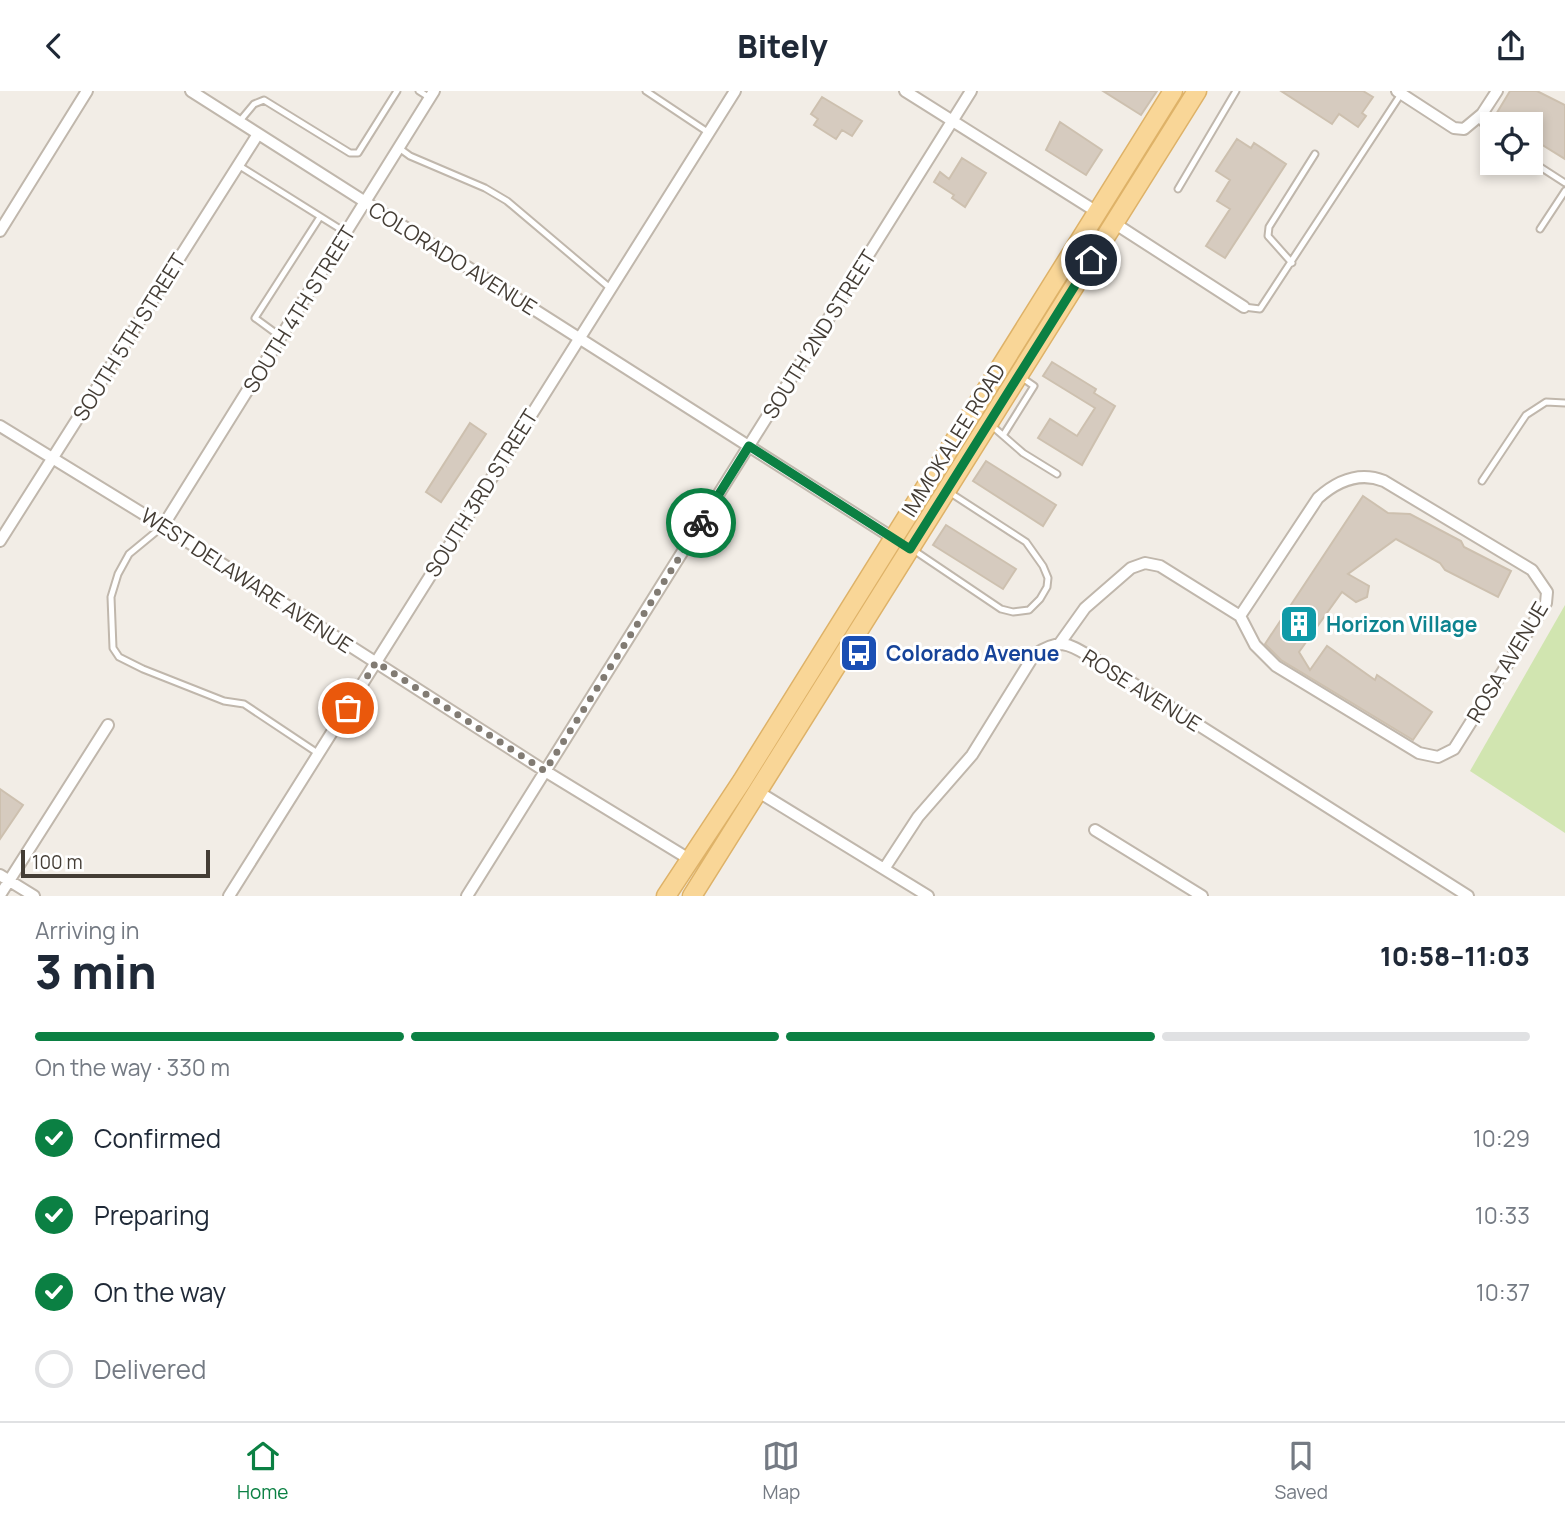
<!DOCTYPE html>
<html lang="en">
<head>
<meta charset="utf-8">
<style>
  :root { --surface:#fff; --page:#f2f2f3; --text:#1f2937; --muted:#747a83; --line:#e0e1e3; --accent:#0b8043 }
  body { margin:0; font-family:Manrope,sans-serif; background:var(--page); color:var(--text); height:100vh; display:flex; flex-direction:column; font-size:26px; white-space:nowrap }
  * { box-sizing:border-box; margin:0 }
  p { font-size:23px; color:var(--muted) }
  .icon { flex:none; width:38px; height:38px; fill:none; stroke:currentColor; stroke-width:2; stroke-linecap:round; stroke-linejoin:round }
  .map { position:relative; height:805px; overflow:hidden }
  .details { display:flex; flex-direction:column; background:var(--surface); flex:1 }
  .details>* { flex:none }
  .tools { position:absolute; left:1480px; top:21px; display:grid; gap:14px }
  .tools a { display:grid; place-items:center; width:63px; height:63px; border-radius:0px; background:var(--surface); box-shadow:0 4px 10px #0003; font-size:35px }
  .scale { position:absolute; left:21px; bottom:18px; width:189px; box-sizing:border-box; padding-left:7px; border:4px solid #443d35; border-top:0; font-size:19px; line-height:24px; white-space:nowrap; color:#443d35; -webkit-text-stroke:5px #fff; paint-order:stroke }
  .pin { position:absolute; display:grid; place-items:center; width:60px; height:60px; color:#fff; margin:-30px; border:4px solid #fff; border-radius:50%; box-shadow:0 2px 7px #0007 }
  .courier { position:absolute; display:grid; place-items:center; width:70px; height:70px; margin:-35px; border:5px solid #0b8043; border-radius:50%; background:#fff; color:#222; box-shadow:0 2px 9px #0007 }
  .overview em { font-style:normal; font-weight:800 }
  .overview div { display:flex; flex-direction:column-reverse }
  .overview { display:flex; align-items:center; justify-content:space-between; height:119px; padding:0 35px }
  h1 { font-size:46px; font-weight:800; line-height:52px }
  .bar { display:grid; grid-template-columns:repeat(4,1fr); gap:10px 7px; align-content:center; height:84px; padding:0 35px }
  .bar i { height:9px; border-radius:5px; background:var(--line) }
  .bar .active { background:var(--accent) }
  .bar p { grid-column:span 4 }
  ol { padding:0 35px; list-style:none }
  li { display:flex; align-items:center; gap:21px; height:77px }
  li p { margin-inline-start:auto }
  li .icon { padding:7px; border-radius:50%; background:var(--accent); color:#fff; stroke-width:4 }
  li:last-child { color:var(--muted) }
  li i { width:38px; height:38px; border:4px solid var(--line); border-radius:50% }
  header { display:flex; justify-content:space-between; align-items:center; height:91px; padding:0 35px; background:var(--surface); font-size:32px; font-weight:800 }
  .dock { display:flex; justify-content:space-around; align-items:center; height:98px; border-top:2px solid var(--line); background:var(--surface); font-size:19px; color:var(--muted) }
  .dock a { display:grid; justify-items:center; gap:4px }
  .dock .active { color:var(--accent) }
  .map>svg:first-child { display:block }
  .green { fill:#d1e5b0 }
  .building { fill:#d6cbbf; stroke:#cdc0af; stroke-width:2 }
  .lines { fill:none; stroke-linecap:round; stroke-linejoin:round }
  .service-casing { stroke:#c0b7ac; stroke-width:9 }
  .minor-casing { stroke:#c0b7ac; stroke-width:14 }
  .primary-casing { stroke:#deb268; stroke-width:21 }
  .service { stroke:#fff; stroke-width:5 }
  .minor { stroke:#fff; stroke-width:10 }
  .primary { stroke:#f9d697; stroke-width:18 }
  .done { stroke:#817b73; stroke-width:7; stroke-dasharray:0 12.6 }
  .route { stroke:#0b8043; stroke-width:9 }
  .labels { text-anchor:middle; dominant-baseline:central; stroke-width:6; stroke-linejoin:round; paint-order:stroke }
  .street-label { font-size:21px; fill:#443d35; stroke:#fff }
  .culture-label { font-size:21px; font-weight:bold; fill:#0d838f; stroke:#fff; text-anchor:start }
  .transit-label { font-size:21px; font-weight:bold; fill:#164399; stroke:#fff; text-anchor:start }
</style>
</head>
<body>
<header><svg class="icon" aria-label="back" viewBox="0 0 24 24"><path d="M15 5l-7 7 7 7"/></svg>Bitely<svg class="icon" aria-label="share" viewBox="0 0 24 24"><path d="M12 15V3M7 8l5-5 5 5M5 13v7h14v-7"/></svg></header>
<div class="map">
<svg width="1565" height="805" viewBox="0 0 1565 805">
  <rect width="100%" height="100%" fill="#f2ede6"/>
  <path class="green" d="M1565 514V742L1470 680Z"/>
  <path class="building" d="M1103 0H1157L1141 24Z
    M1281 0H1363L1373 6 1362 22 1366 25 1358 36 1339 23 1332 33Z
    M1510 0H1537L1565 14V68L1531 47V33H1509L1495 25Z
    M822 6 862 30 852 45 842 39 836 48 814 34 818 28 811 23Z
    M1060 31 1102 59 1086 84 1046 59Z
    M1237 48 1251 57 1254 52 1286 73 1225 167 1206 155 1230 118 1217 110 1230 89 1216 80Z
    M962 67 986 82 965 116 952 107 954 104 934 91 940 81 949 88Z
    M1052 271 1096 298 1094 302 1115 315 1082 374 1038 347 1050 328 1077 345 1095 317 1043 285Z
    M470 332 486 343 441 411 426 401Z
    M986 370 1056 414 1043 435 973 390Z
    M1363 405 1388 422 1410 423 1461 450 1464 456 1511 480 1498 506 1445 479 1440 472 1396 448 1348 483 1369 495 1367 506 1356 511 1342 501 1299 561 1310 579 1327 555 1375 589 1377 584 1432 621 1413 649 1281 569 1265 553Z
    M946 434 1016 478 1003 498 933 454Z
    M0 698 23 714 0 748Z"/>
  <g class="lines">
    <defs>
      <path id="service" d="M419 0 430 7
        M646 0 709 42
        M1478 27 1493 44
        M239 31 254 13 264 9 350 62H358L397 0
        M399 57 410 65 485 97 507 110 610 197
        M1531 70 1565 92
        M238 74 345 141
        M1178 98 1236 0
        M1540 138 1565 100
        M1292 172 1268 145 1269 136 1315 63
        M1244 216 1260 218 1401 3
        M281 246 255 227 320 126
        M991 334 1023 362 1057 383
        M1004 343 1034 295 1021 286
        M1482 390 1526 324 1546 311 1565 312
        M163 435 129 463 118 483 111 506 113 557 119 566 143 578 224 610 244 613 319 663
        M912 458 1001 518 1013 521 1029 519 1040 508 1047 496 1048 487 1043 475 1026 451 949 401"/>
      <path id="minor" d="M191 0 893 447
        M905 0 1097 121
        M1397 0 1454 37 1464 38 1482 23 1497 0
        M1114 132 1244 216
        M0 140 87 0
        M0 335 163 435 545 680 689 768
        M163 435 434 0
        M0 450 258 43
        M1060 552 1085 517 1131 477 1145 472 1160 475 1240 525 1255 554 1276 575 1419 662 1438 666 1454 658 1546 512 1547 501 1532 479 1384 390C1359 380 1337 390 1318 407L1240 525
        M757 700 928 805
        M1095 739 1202 805
        M884 778 918 726 972 664 1034 564C1062 545 1070 554 1096 569L1468 805
        M0 784 34 805
        M0 804 108 634
        M229 805 735 0
        M467 805 971 0"/>
      <path id="primary" d="M666 805 742 690 1173 0
        M692 805 1197 0"/>
    </defs>
    <use href="#service" class="service-casing"/>
    <use href="#minor" class="minor-casing"/>
    <use href="#primary" class="primary-casing"/>
    <use href="#service" class="service"/>
    <use href="#minor" class="minor"/>
    <use href="#primary" class="primary"/>
  </g>
  <g class="lines">
    <path class="done" d="M348 617 376 571 545 680 701 432"/>
    <path class="route" d="M701 432 749 355 910 458 1091 169"/>
  </g>
  <defs>
    <symbol id="building-square" viewBox="-11 -11 22 22"><rect x="-9" y="-9" width="18" height="18" rx="4" fill="#0f9aa8" stroke="#fff"/><path d="M-4-6H4V6H1V3H-1V6H-4ZM-2.5-4.3h1.7v1.8h-1.7ZM.8-4.3h1.7v1.8H.8ZM-2.5-1h1.7V.8h-1.7ZM.8-1h1.7V.8H.8Z" fill="#fff"/></symbol>
    <symbol id="bus-square" viewBox="-11 -11 22 22"><rect x="-9" y="-9" width="18" height="18" rx="4" fill="#1a4fb4" stroke="#fff"/><path d="M-5-6H5V4H4V6H2V4H-2V6H-4V4H-5ZM-3.5-4V0h7V-4ZM-3.5 1.2v1.5H-2V1.2ZM2 1.2v1.5H3.5V1.2Z" fill="#fff"/></symbol>
  </defs>
  <g fill-rule="evenodd">
    <use href="#building-square" x="1277" y="511" width="44" height="44"/>
    <use href="#bus-square" x="837" y="540" width="44" height="44"/>
  </g>
  <g class="labels">
    <g class="street-label">
      <text transform="translate(453 167) rotate(32)">COLORADO AVENUE</text>
      <text transform="translate(299 218) rotate(-58)">SOUTH 4TH STREET</text>
      <text transform="translate(819 243) rotate(-58)">SOUTH 2ND STREET</text>
      <text transform="translate(129 246) rotate(-58)">SOUTH 5TH STREET</text>
      <text transform="translate(953 349) rotate(-58)">IMMOKALEE ROAD</text>
      <text transform="translate(481 402) rotate(-58)">SOUTH 3RD STREET</text>
      <text transform="translate(247 489) rotate(33)">WEST DELAWARE AVENUE</text>
      <text transform="translate(1507 571) rotate(-59)">ROSA AVENUE</text>
      <text transform="translate(1142 599) rotate(32)">ROSE AVENUE</text>
    </g>
    <g class="culture-label">
      <text x="1326" y="533">Horizon Village</text>
    </g>
    <g class="transit-label">
      <text x="886" y="562">Colorado Avenue</text>
    </g>
  </g>
</svg>
<div class="tools">
<a><svg class="icon" aria-label="locate" viewBox="0 0 24 24"><circle cx="12" cy="12" r="6"/><path d="M12 2v4M12 18v4M2 12h4M18 12h4"/></svg></a>
</div>
<div class="scale">100 m</div>
<div class="pin" style="left:348px;top:617px;background:#ea580c"><svg class="icon" aria-label="bag" viewBox="0 0 24 24"><path d="M5 8h14l-1 12H6zM9 8a3 3 0 0 1 6 0"/></svg></div>
<div class="pin" style="left:1091px;top:169px;background:#1f2937"><svg class="icon" aria-label="home" viewBox="0 0 24 24"><path d="M3 11l9-7 9 7M6 9v11h12V9"/></svg></div>
<div class="courier" style="left:701px;top:432px"><svg class="icon" aria-label="bike" viewBox="0 0 24 24"><circle cx="6" cy="16" r="4"/><circle cx="18" cy="16" r="4"/><path d="M6 16l4-8h5l3 8M10 8l3 8H6M13 5h3"/></svg></div>
</div>
<section class="details">
<div class="overview"><div><h1>3 min</h1><p>Arriving in</p></div><em>10:58–11:03</em></div>
<div class="bar"><i class="active"></i><i class="active"></i><i class="active"></i><i></i><p>On the way · 330 m</p></div>
<ol>
<li><svg class="icon" aria-label="check" viewBox="0 0 24 24"><path d="M5 12l5 5 9-10"/></svg>Confirmed<p>10:29</p></li>
<li><svg class="icon" aria-label="check" viewBox="0 0 24 24"><path d="M5 12l5 5 9-10"/></svg>Preparing<p>10:33</p></li>
<li><svg class="icon" aria-label="check" viewBox="0 0 24 24"><path d="M5 12l5 5 9-10"/></svg>On the way<p>10:37</p></li>
<li><i></i>Delivered</li>
</ol>
</section>
<nav class="dock">
<a class="active"><svg class="icon" aria-label="home" viewBox="0 0 24 24"><path d="M3 11l9-7 9 7M6 9v11h12V9"/></svg>Home</a>
<a><svg class="icon" aria-label="map" viewBox="0 0 24 24"><path d="M3 6l6-2 6 2 6-2v14l-6 2-6-2-6 2zM9 4v14M15 6v14"/></svg>Map</a>
<a><svg class="icon" aria-label="saved" viewBox="0 0 24 24"><path d="M7 4h10v16l-5-4-5 4z"/></svg>Saved</a>
</nav>
</body>
</html>
